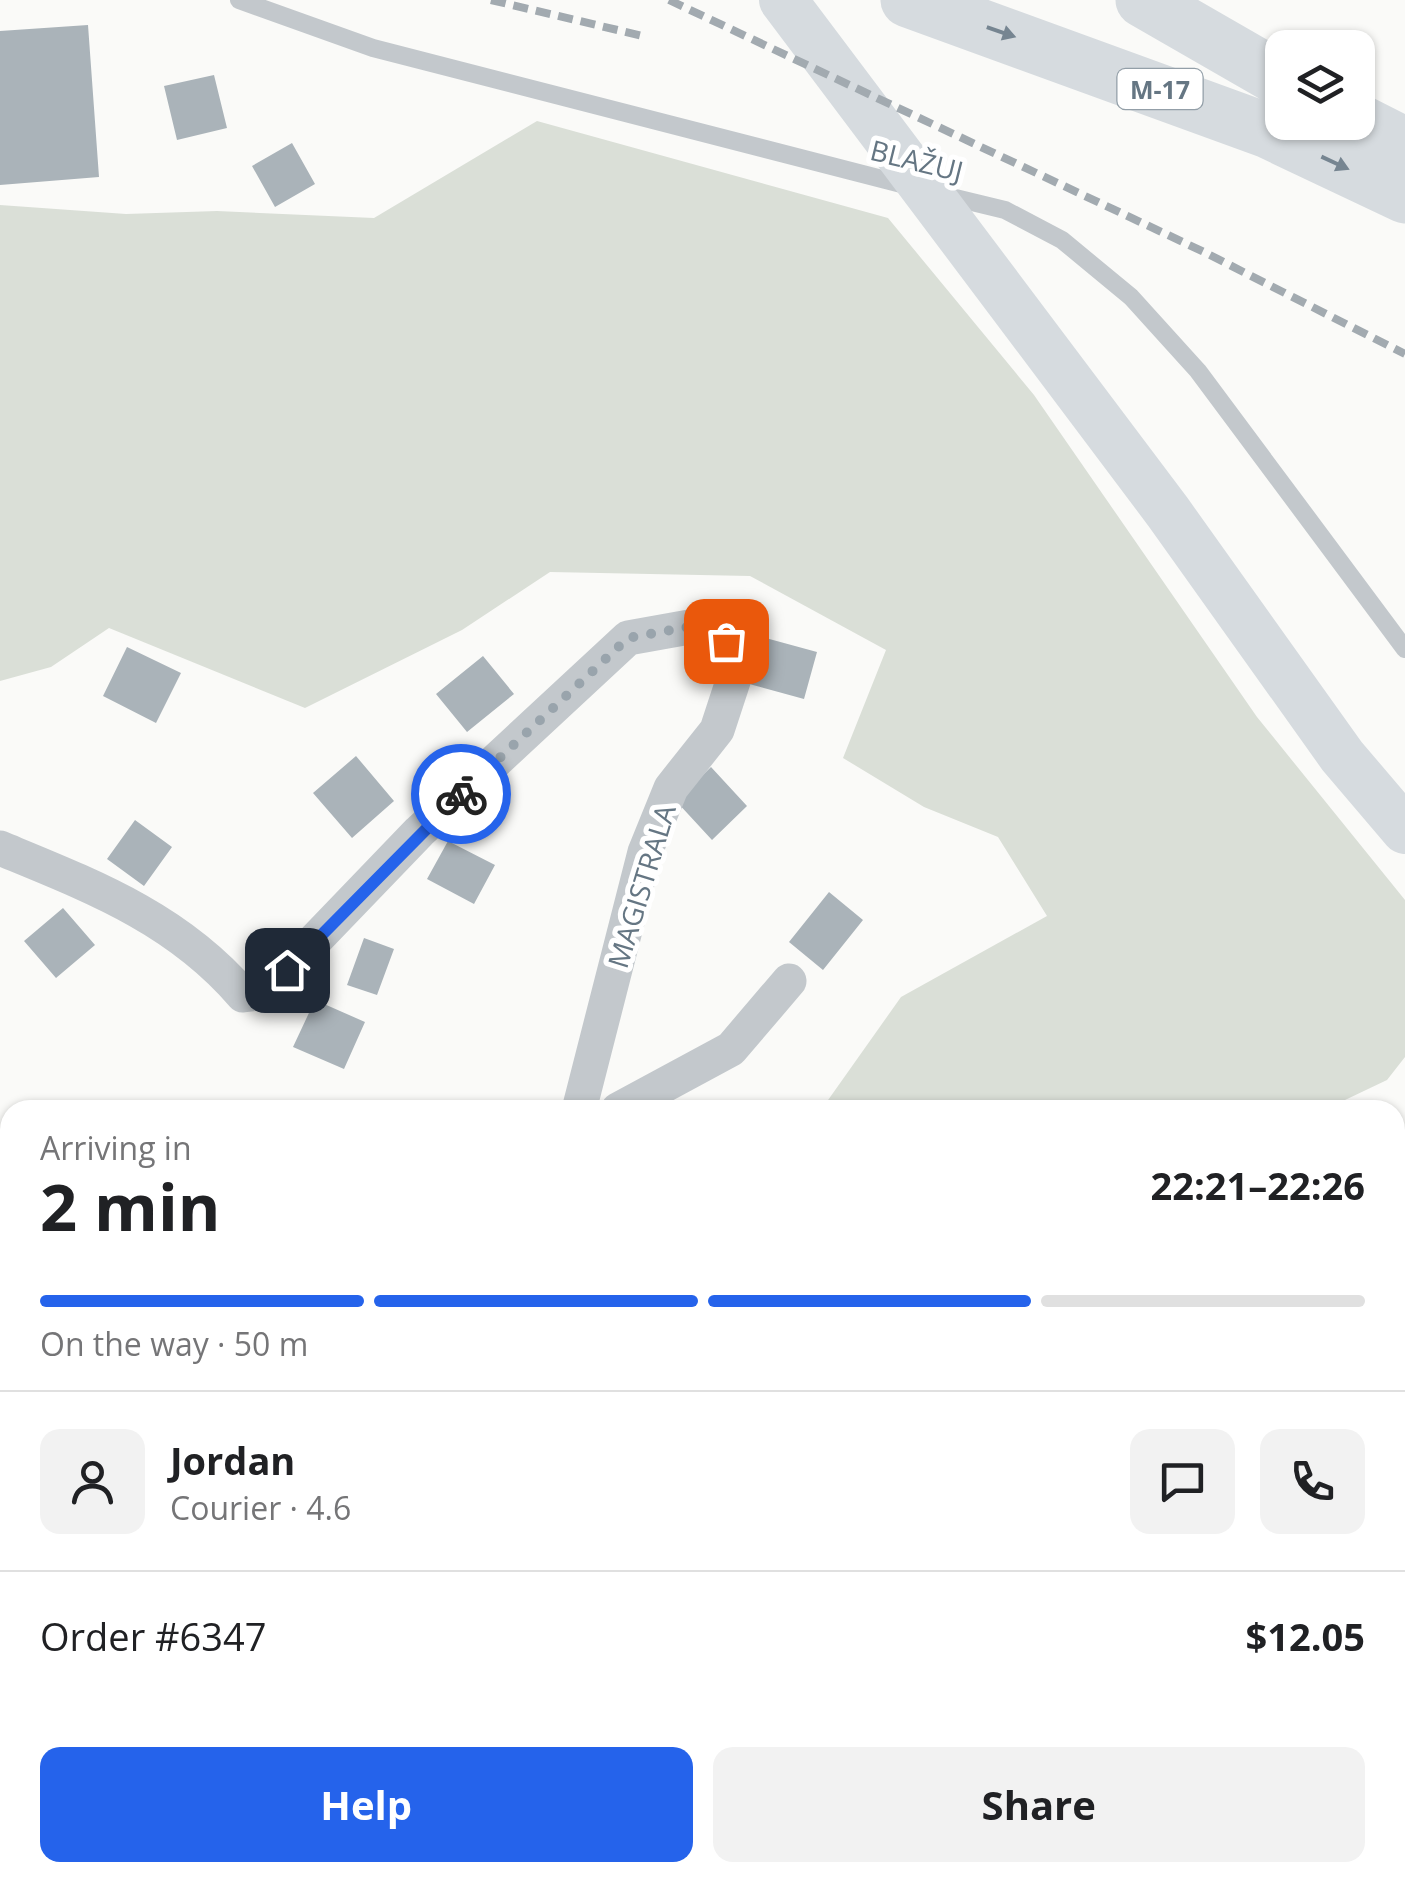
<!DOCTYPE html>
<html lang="en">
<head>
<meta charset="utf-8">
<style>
  :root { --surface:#fff; --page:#f2f2f2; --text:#202124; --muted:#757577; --line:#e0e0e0; --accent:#2563eb }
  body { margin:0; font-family:"Open Sans",sans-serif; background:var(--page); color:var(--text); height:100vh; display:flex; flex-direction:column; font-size:38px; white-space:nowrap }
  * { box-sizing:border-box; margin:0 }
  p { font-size:32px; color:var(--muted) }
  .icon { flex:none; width:55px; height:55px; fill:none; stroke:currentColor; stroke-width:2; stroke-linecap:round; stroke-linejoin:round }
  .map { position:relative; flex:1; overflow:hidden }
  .drawer { position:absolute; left:0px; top:1100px; width:1405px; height:782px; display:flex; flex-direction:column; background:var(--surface); border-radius:30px 30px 0 0; box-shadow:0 2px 8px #0004 }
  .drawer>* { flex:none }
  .controls { position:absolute; left:1265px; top:30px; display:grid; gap:20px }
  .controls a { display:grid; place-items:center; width:110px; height:110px; border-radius:20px; background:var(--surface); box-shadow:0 2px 8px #0004; font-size:50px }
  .pin { position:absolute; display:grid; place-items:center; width:85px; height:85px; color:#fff; margin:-42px; border-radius:20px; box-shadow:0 5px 15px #0006 }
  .courier { position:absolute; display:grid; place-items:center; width:100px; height:100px; margin:-50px; border:8px solid #2563eb; border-radius:50%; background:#fff; color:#222; box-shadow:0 2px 12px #0007 }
  .overview em { font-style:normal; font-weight:700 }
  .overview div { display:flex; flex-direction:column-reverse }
  .overview { display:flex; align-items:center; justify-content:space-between; height:170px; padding:0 40px }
  h1 { font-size:65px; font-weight:700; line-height:75px }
  .bar { display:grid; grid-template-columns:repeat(4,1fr); gap:15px 10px; align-content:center; height:120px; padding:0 40px }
  .bar i { height:12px; border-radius:8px; background:var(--line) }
  .bar .current { background:var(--accent) }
  .bar p { grid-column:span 4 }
  .line { display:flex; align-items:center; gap:25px; padding:0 40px; border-top:2px solid var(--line) }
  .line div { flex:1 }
  .round { display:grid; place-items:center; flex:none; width:105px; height:105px; border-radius:20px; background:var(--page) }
  .button { display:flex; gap:20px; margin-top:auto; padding:20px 40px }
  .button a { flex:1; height:115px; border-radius:20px; background:var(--accent); color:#fff; font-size:40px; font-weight:700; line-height:115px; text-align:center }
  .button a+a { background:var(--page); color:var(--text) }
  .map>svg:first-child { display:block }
  .green { fill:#dadfd7 }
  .building { fill:#aab3b9 }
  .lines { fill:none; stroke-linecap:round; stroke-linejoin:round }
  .path { stroke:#bbbfc2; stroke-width:6; stroke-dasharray:5 5; stroke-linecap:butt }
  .lane { stroke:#c3c8cc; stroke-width:18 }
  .street { stroke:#c3c8cc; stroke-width:35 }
  .secondary { stroke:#d6dbdf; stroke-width:48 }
  .highway { stroke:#d6dbdf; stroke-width:55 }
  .rail { stroke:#a2aab0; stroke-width:8; stroke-dasharray:15 8; stroke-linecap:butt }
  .oneway { fill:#768591 }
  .done { stroke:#99a4ac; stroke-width:10; stroke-dasharray:0 18 }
  .route { stroke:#2563eb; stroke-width:12 }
  .labels { text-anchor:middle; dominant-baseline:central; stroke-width:10; stroke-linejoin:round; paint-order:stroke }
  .shield { fill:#fff; stroke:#939fa8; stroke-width:2.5 }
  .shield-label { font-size:25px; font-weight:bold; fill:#657683 }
  .street-label { font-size:28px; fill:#657683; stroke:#fff }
</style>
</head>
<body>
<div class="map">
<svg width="1405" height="1881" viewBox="0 0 1405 1881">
  <rect width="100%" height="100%" fill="#fafaf8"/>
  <path class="green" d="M537 121 888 218 1034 395 1257 717 1405 900V1057L1387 1080 1324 1110H821L901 997 1047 916 998 837 924 807 843 758 886 650 750 576 550 572 462 630 305 708 109 628 51 667 0 681V205L126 214 217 211 374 218Z
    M10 1372V1651L0 1662V1380Z"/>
  <path class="building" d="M88 25 99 177 0 185V31Z
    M214 75 227 128 177 140 164 86Z
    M292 143 315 184 275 207 252 166Z
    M755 635 817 652 804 699 742 682Z
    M127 647 181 673 156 723 103 696Z
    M483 656 514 694 467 732 436 694Z
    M356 756 394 801 352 838 313 793Z
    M711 767 747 806 712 840 676 801Z
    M135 820 172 847 144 886 107 859Z
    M448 841 495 865 474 904 427 879Z
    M829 892 863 920 823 970 789 942Z
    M63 908 95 945 56 978 24 941Z
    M364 938 394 949 377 995 347 985Z
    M315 1000 365 1022 344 1069 293 1047Z
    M1405 1325V1384L1395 1387V1328Z
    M1395 1731 1405 1749 1395 1755Z
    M131 1872H161L174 1881H125Z
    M533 1872H572V1881H533Z
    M826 1872H863V1873L829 1881Z"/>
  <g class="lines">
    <path class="path" d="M0 1703 10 1691"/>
    <path class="lane" d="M239 0 373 48 913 187
      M943 195 1005 210 1062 240 1131 297 1198 371 1405 649"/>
    <path class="street" d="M0 848C92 886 177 918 243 995L265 992 419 832 628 638 695 626 726 641 738 666 717 730 671 788 645 852 579 1110
      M618 1110 731 1049 789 981
      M1395 1411 1405 1408
      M1395 1531 1405 1503
      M607 1881 615 1872"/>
    <path class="secondary" d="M783 0 1168 512 1342 756 1405 830"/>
    <path class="highway" d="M908 0 1268 131 1405 196
      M1143 0 1282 80
      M1358 121 1405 145"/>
    <path class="rail" d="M491 0 647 37
      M669 0 1204 252 1405 354"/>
  </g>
  <defs><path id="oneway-solid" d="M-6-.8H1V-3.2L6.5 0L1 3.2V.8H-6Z" transform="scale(2.5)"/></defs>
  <g class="oneway">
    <use href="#oneway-solid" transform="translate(1001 32) rotate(19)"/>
    <use href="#oneway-solid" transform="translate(1335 163) rotate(25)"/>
  </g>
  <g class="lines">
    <path class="done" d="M461 794 628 638 694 626 726 641"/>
    <path class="route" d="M287 970 461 794"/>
  </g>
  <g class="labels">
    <rect class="shield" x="1117.5" y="69" width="85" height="40" rx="8"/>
    <g class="shield-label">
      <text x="1160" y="89">M-17</text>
    </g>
    <g class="street-label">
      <text transform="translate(917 160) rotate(14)">BLAŽUJ</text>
      <text transform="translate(641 886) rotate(-73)">MAGISTRALA</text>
    </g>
  </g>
</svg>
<div class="controls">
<a><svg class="icon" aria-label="layers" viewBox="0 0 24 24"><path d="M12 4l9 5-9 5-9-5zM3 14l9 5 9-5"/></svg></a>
</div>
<div class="pin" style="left:726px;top:641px;background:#ea580c"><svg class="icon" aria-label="bag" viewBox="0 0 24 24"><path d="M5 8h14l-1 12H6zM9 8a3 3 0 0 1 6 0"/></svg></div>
<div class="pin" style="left:287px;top:970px;background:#1f2937"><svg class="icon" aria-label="home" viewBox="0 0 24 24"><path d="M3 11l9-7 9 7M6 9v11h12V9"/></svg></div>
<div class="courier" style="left:461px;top:794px"><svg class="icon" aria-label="bike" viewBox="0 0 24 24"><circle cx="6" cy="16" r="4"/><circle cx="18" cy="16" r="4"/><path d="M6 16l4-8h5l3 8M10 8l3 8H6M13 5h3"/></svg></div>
<section class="drawer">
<div class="overview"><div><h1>2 min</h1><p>Arriving in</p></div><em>22:21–22:26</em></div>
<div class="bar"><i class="current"></i><i class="current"></i><i class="current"></i><i></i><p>On the way · 50 m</p></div>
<div class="line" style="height:180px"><a class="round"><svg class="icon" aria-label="person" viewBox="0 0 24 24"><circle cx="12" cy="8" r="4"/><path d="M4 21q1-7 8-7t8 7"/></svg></a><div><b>Jordan</b><p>Courier · 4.6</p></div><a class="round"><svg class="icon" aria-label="chat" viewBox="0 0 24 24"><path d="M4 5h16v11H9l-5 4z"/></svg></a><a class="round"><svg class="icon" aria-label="phone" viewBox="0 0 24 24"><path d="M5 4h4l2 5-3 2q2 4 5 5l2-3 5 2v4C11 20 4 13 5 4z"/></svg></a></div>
<div class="line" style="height:130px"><div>Order #6347</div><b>$12.05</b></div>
<div class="button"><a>Help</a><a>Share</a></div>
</section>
</div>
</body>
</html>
